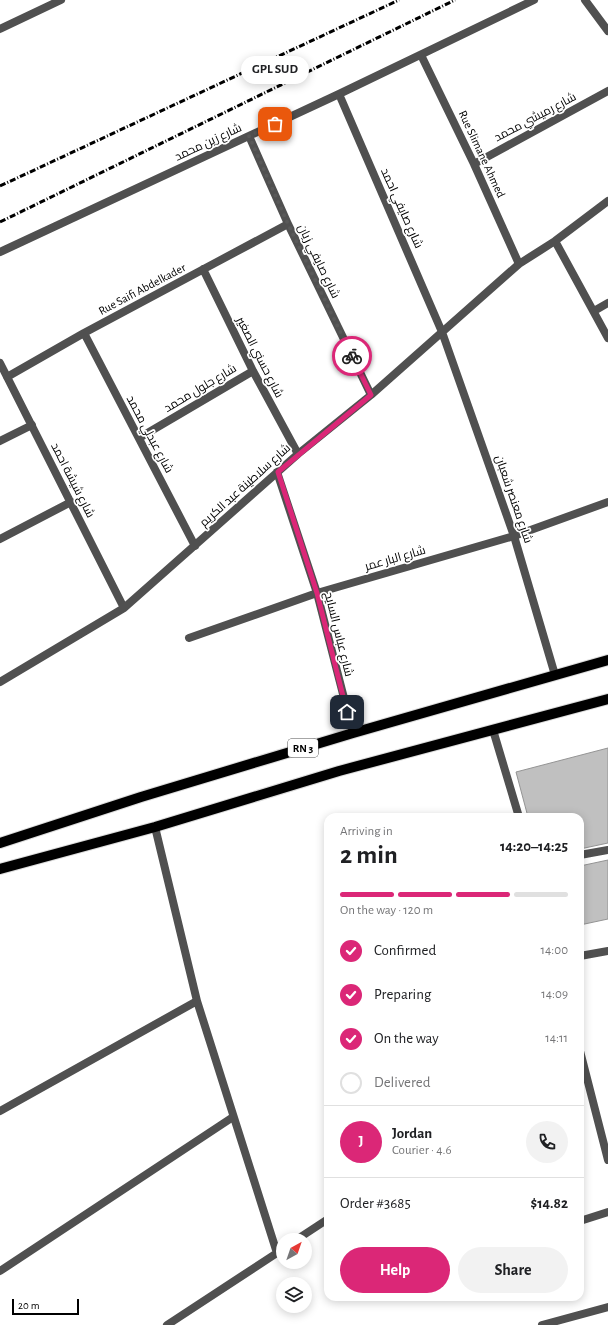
<!DOCTYPE html>
<html lang="en">
<head>
<meta charset="utf-8">
<style>
  :root { --surface:#fff; --page:#f2f2f2; --text:#202124; --muted:#757577; --line:#e0e0e0; --accent:#db2777 }
  body { margin:0; font-family:"Alegreya Sans",Cairo,sans-serif; background:var(--page); color:var(--text); height:100vh; display:flex; flex-direction:column; font-size:15px; white-space:nowrap }
  * { box-sizing:border-box; margin:0 }
  p { font-size:13px; color:var(--muted) }
  .icon { flex:none; width:22px; height:22px; fill:none; stroke:currentColor; stroke-width:2; stroke-linecap:round; stroke-linejoin:round }
  .map { position:relative; flex:1; overflow:hidden }
  .panel { position:absolute; left:324px; top:813px; width:260px; height:488px; display:flex; flex-direction:column; background:var(--surface); border-radius:12px; box-shadow:0 2px 10px #0003 }
  .panel>* { flex:none }
  .needle { width:26px; rotate:40deg }
  .fabs { position:absolute; left:276px; top:1233px; display:grid; gap:8px }
  .fabs a { display:grid; place-items:center; width:36px; height:36px; border-radius:50%; background:var(--surface); box-shadow:0 2px 10px #0003; font-size:20px }
  .scale { position:absolute; left:12px; bottom:10px; width:67px; box-sizing:border-box; padding-left:4px; border:2px solid #000; border-top:0; font-size:11px; line-height:14px; white-space:nowrap; color:#000; -webkit-text-stroke:3px #fff; paint-order:stroke }
  .pin { position:absolute; display:grid; place-items:center; width:34px; height:34px; color:#fff; margin:-17px; border-radius:8px; box-shadow:0 2px 6px #0006 }
  .courier { position:absolute; display:grid; place-items:center; width:40px; height:40px; margin:-20px; border:3px solid #db2777; border-radius:50%; background:#fff; color:#222; box-shadow:0 1px 5px #0007 }
  .bubble { position:absolute; height:28px; border-radius:14px; background:var(--surface); box-shadow:0 2px 10px #0003; font-size:13px; font-weight:600; line-height:28px; text-align:center }
  .summary em { font-style:normal; font-weight:600 }
  .summary div { display:flex; flex-direction:column-reverse }
  .summary { display:flex; align-items:center; justify-content:space-between; height:68px; padding:0 16px }
  h1 { font-size:26px; font-weight:600; line-height:30px }
  .bar { display:grid; grid-template-columns:repeat(4,1fr); gap:6px 4px; align-content:center; height:48px; padding:0 16px }
  .bar i { height:5px; border-radius:3px; background:var(--line) }
  .bar .selected { background:var(--accent) }
  .bar p { grid-column:span 4 }
  .line { display:flex; align-items:center; gap:10px; padding:0 16px; border-top:1px solid var(--line) }
  .line div { flex:1 }
  .round { display:grid; place-items:center; flex:none; width:42px; height:42px; border-radius:21px; background:var(--page) }
  ol { padding:0 16px; list-style:none }
  li { display:flex; align-items:center; gap:12px; height:44px }
  li p { margin-inline-start:auto }
  li .icon { padding:4px; border-radius:50%; background:var(--accent); color:#fff; stroke-width:4 }
  li:last-child { color:var(--muted) }
  li i { width:22px; height:22px; border:2px solid var(--line); border-radius:50% }
  .cta { display:flex; gap:8px; margin-top:auto; padding:8px 16px }
  .cta a { flex:1; height:46px; border-radius:24px; background:var(--accent); color:#fff; font-size:16px; font-weight:600; line-height:46px; text-align:center }
  .cta a+a { background:var(--page); color:var(--text) }
  .map>svg:first-child { display:block }
  .building { fill:#c0c0c0; stroke:#949494 }
  .lines { fill:none; stroke-linecap:round; stroke-linejoin:round }
  .primary-casing { stroke:#dbdbdb; stroke-width:12 }
  .street { stroke:#505050; stroke-width:8 }
  .primary { stroke:#000; stroke-width:10 }
  .rail { stroke:#000; stroke-width:3; stroke-dasharray:6 2 1 2; stroke-linecap:butt }
  .done { stroke:#595959; stroke-width:4; stroke-dasharray:0 7.2 }
  .route { stroke:#db2777; stroke-width:5 }
  .labels { text-anchor:middle; dominant-baseline:central; stroke-width:3.5; stroke-linejoin:round; paint-order:stroke }
  .shield { fill:#fff; stroke:#4c4c4c; stroke-width:1 }
  .shield-label { font-size:11px; font-weight:bold; fill:#000 }
  .street-label { font-size:12px; fill:#000; stroke:#fff }
</style>
</head>
<body>
<div class="map">
<svg width="608" height="1325" viewBox="0 0 608 1325">
  <rect width="100%" height="100%" fill="#fff"/>
  <path class="building" d="M608 748V843L580 849V817H528L516 772Z
    M608 860V919L580 925V866Z"/>
  <g class="lines">
    <defs>
      <path id="primary" d="M0 843 141 797 353 733 608 660
        M0 869 155 827 339 771 608 699"/>
    </defs>
    <use href="#primary" class="primary-casing"/>
    <path class="street" d="M585 0 608 31
      M0 29 61 0
      M421 55 474 164 519 264
      M339 94 442 332 514 536 555 675
      M249 136 288 224 371 395
      M474 164 608 91
      M555 241 608 338
      M0 252 339 94 534 0
      M203 269 253 371 298 454
      M594 311 608 303
      M84 333 195 546
      M0 363 124 608
      M7 377 84 333 288 224
      M139 438 253 371
      M0 441 32 425
      M277 472 317 593 353 733
      M0 539 71 502
      M189 638 317 593 514 536 608 502
      M0 682 124 608 298 454 371 395 519 264 555 241 608 201
      M493 730 519 817
      M155 827 197 1001 277 1253
      M580 855 608 850
      M580 956 608 951
      M580 1051 608 1160
      M0 1111 197 1001
      M580 1221 608 1212
      M296 1240 328 1219
      M0 1271 233 1117
      M167 1325 283 1249
      M542 1325 608 1307"/>
    <use href="#primary" class="primary"/>
    <path class="rail" d="M0 186 399 0
      M0 222 455 0"/>
  </g>
  <g class="lines">
    <path class="done" d="M275 124 249 136 288 224 352 356"/>
    <path class="route" d="M347 712 317 593 278 472 371 395 352 356"/>
  </g>
  <g class="labels">
    <rect class="shield" x="288" y="739" width="30" height="18" rx="3"/>
    <g class="shield-label">
      <text x="303" y="748">RN 3</text>
    </g>
    <g class="street-label">
      <text transform="translate(535 117) rotate(-28)">شارع رميشي محمد</text>
      <text transform="translate(208 142) rotate(-25)">شارع زين محمد</text>
      <text transform="translate(482 154) rotate(65)">Rue Slimane Ahmed</text>
      <text transform="translate(402 208) rotate(66)">شارع صايفي احمد</text>
      <text transform="translate(319 261) rotate(64)">شارع صايفي زيان</text>
      <text transform="translate(142 289) rotate(-28)">Rue Saifi Abdelkader</text>
      <text transform="translate(260 357) rotate(63)">شارع حسني الصغير</text>
      <text transform="translate(200 388) rotate(-31)">شارع جلول محمد</text>
      <text transform="translate(150 434) rotate(62)">شارع عبدلي محمد</text>
      <text transform="translate(73 480) rotate(63)">شارع شيشة احمد</text>
      <text transform="translate(245 485) rotate(-42)">شارع سلاطينة عبد الكريم</text>
      <text transform="translate(514 499) rotate(71)">شارع معنصر شعبان</text>
      <text transform="translate(395 558) rotate(-16)">شارع البار عمر</text>
      <text transform="translate(339 634) rotate(76)">شارع عباس السايح</text>
    </g>
  </g>
</svg>
<div class="fabs">
<a><svg class="needle" viewBox="-14 -14 28 28"><path d="M0-13l5 13h-10z" fill="#e53935"/><path d="M0 13l5-13h-10z" fill="#757577"/></svg></a>
<a><svg class="icon" aria-label="layers" viewBox="0 0 24 24"><path d="M12 4l9 5-9 5-9-5zM3 14l9 5 9-5"/></svg></a>
</div>
<div class="scale">20 m</div>
<div class="pin" style="left:275px;top:124px;background:#ea580c"><svg class="icon" aria-label="bag" viewBox="0 0 24 24"><path d="M5 8h14l-1 12H6zM9 8a3 3 0 0 1 6 0"/></svg></div>
<div class="pin" style="left:347px;top:712px;background:#1f2937"><svg class="icon" aria-label="home" viewBox="0 0 24 24"><path d="M3 11l9-7 9 7M6 9v11h12V9"/></svg></div>
<div class="courier" style="left:352px;top:356px"><svg class="icon" aria-label="bike" viewBox="0 0 24 24"><circle cx="6" cy="16" r="4"/><circle cx="18" cy="16" r="4"/><path d="M6 16l4-8h5l3 8M10 8l3 8H6M13 5h3"/></svg></div>
<div class="bubble" style="left:241px;top:56px;width:68px">GPL SUD</div>
<section class="panel">
<div class="summary"><div><h1>2 min</h1><p>Arriving in</p></div><em>14:20–14:25</em></div>
<div class="bar"><i class="selected"></i><i class="selected"></i><i class="selected"></i><i></i><p>On the way · 120 m</p></div>
<ol>
<li><svg class="icon" aria-label="check" viewBox="0 0 24 24"><path d="M5 12l5 5 9-10"/></svg>Confirmed<p>14:00</p></li>
<li><svg class="icon" aria-label="check" viewBox="0 0 24 24"><path d="M5 12l5 5 9-10"/></svg>Preparing<p>14:09</p></li>
<li><svg class="icon" aria-label="check" viewBox="0 0 24 24"><path d="M5 12l5 5 9-10"/></svg>On the way<p>14:11</p></li>
<li><i></i>Delivered</li>
</ol>
<div class="line" style="height:72px"><b class="round" style="background:var(--accent);color:#fff">J</b><div><b>Jordan</b><p>Courier · 4.6</p></div><a class="round"><svg class="icon" aria-label="phone" viewBox="0 0 24 24"><path d="M5 4h4l2 5-3 2q2 4 5 5l2-3 5 2v4C11 20 4 13 5 4z"/></svg></a></div>
<div class="line" style="height:52px"><div>Order #3685</div><b>$14.82</b></div>
<div class="cta"><a>Help</a><a>Share</a></div>
</section>
</div>
</body>
</html>
